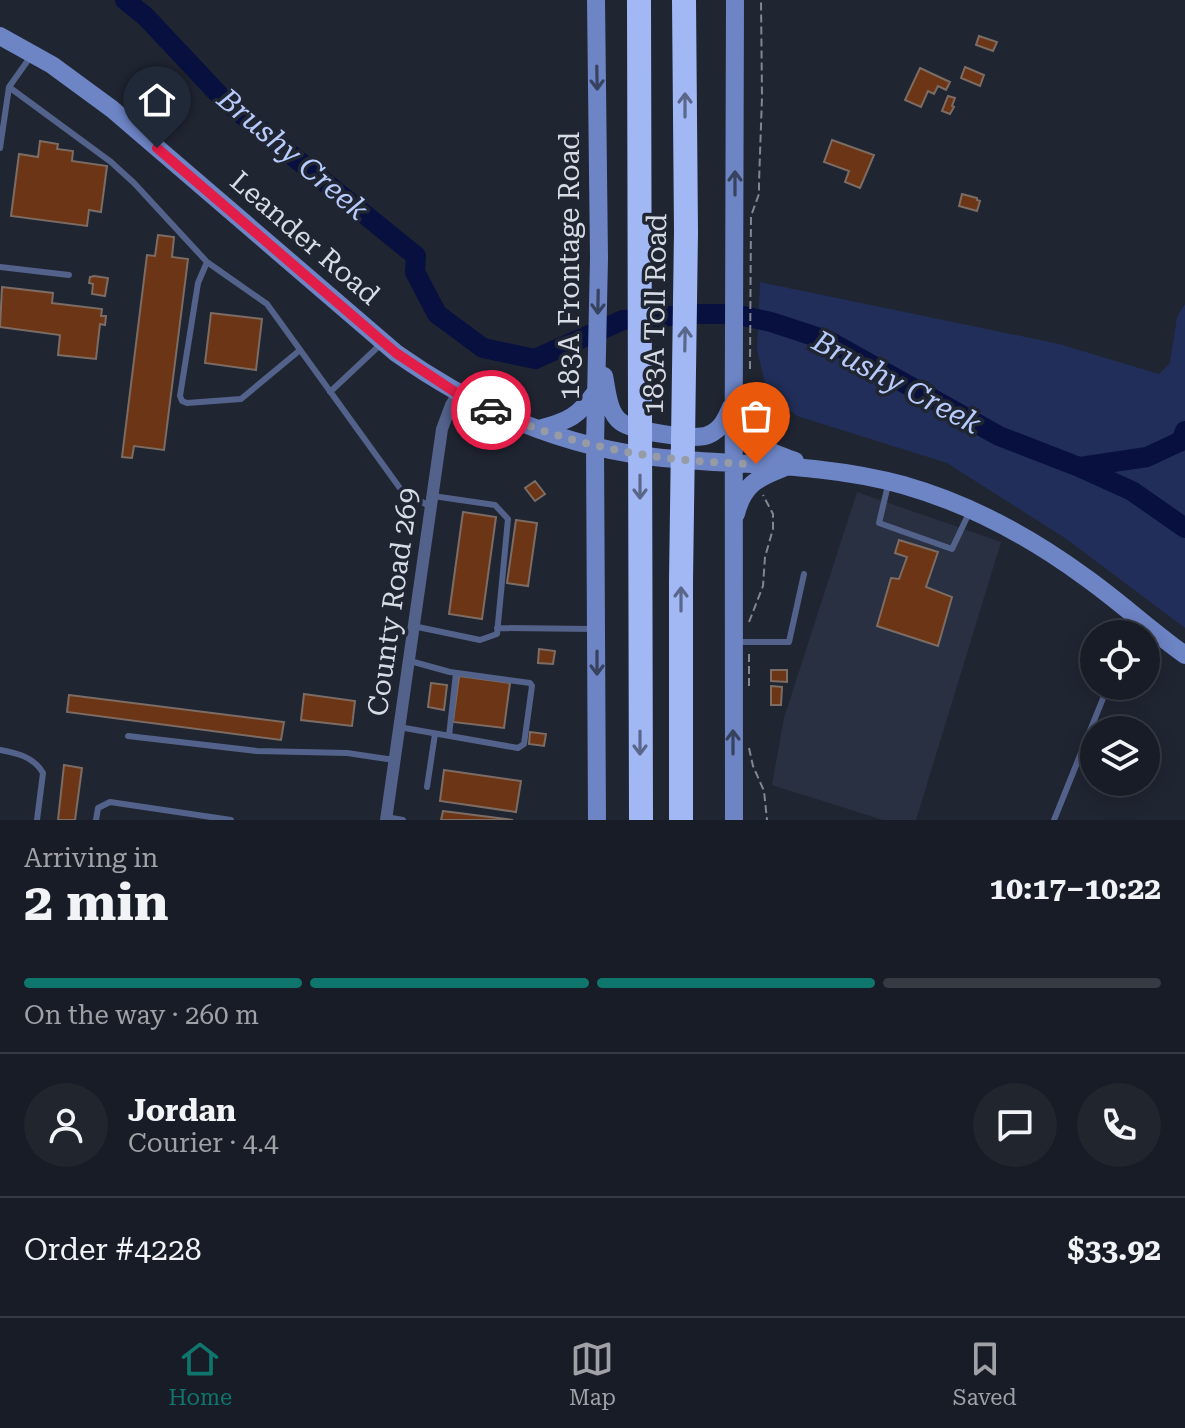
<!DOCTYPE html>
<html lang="en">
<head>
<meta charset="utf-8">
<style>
  :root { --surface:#181c26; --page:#21252e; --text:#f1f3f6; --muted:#9fa1a7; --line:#363a43; --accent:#0f766e }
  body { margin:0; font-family:"Roboto Serif",serif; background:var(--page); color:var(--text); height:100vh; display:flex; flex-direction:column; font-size:30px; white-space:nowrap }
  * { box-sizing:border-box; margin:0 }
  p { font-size:26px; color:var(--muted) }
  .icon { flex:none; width:44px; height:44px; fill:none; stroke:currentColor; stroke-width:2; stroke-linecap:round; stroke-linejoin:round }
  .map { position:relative; height:820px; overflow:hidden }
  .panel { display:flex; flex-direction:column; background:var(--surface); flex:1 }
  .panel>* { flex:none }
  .buttons { position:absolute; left:1080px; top:620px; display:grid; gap:16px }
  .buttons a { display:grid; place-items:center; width:80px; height:80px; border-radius:50%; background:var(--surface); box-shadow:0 4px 20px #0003,0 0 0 2px var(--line); font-size:40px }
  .pin { position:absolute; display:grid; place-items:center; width:68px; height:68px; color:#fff; margin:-82px -34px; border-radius:50% 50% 50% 0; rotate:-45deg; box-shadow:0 0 8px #0007 }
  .pin .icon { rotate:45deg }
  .courier { position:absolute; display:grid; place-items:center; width:80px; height:80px; margin:-40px; border:6px solid #e11d48; border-radius:50%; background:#fff; color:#222; box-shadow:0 2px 10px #0007 }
  .overview em { font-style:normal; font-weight:700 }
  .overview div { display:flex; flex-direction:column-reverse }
  .overview { display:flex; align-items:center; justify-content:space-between; height:136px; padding:0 24px }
  h1 { font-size:52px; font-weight:700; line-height:60px }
  .bar { display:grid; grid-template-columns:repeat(4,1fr); gap:12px 8px; align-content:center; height:96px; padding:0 24px }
  .bar i { height:10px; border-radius:6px; background:var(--line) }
  .bar .active { background:var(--accent) }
  .bar p { grid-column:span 4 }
  .line { display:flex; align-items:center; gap:20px; padding:0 24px; border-top:2px solid var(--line) }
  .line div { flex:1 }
  .round { display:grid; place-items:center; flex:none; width:84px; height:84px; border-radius:42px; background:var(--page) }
  .tab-bar { display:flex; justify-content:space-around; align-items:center; height:112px; border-top:2px solid var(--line); background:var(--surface); font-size:22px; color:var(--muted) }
  .tab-bar a { display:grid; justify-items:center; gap:4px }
  .tab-bar .active { color:var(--accent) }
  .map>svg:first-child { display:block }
  .built { fill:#293041 }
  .green { fill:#212e59 }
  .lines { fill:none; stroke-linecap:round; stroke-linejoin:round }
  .river { stroke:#08103f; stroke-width:20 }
  .building { fill:#6c3515; stroke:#7c6c64; stroke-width:2 }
  .path { stroke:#828691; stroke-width:2; stroke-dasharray:8 4; stroke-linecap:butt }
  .lane { stroke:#53628b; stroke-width:6 }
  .street { stroke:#53628b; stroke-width:12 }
  .secondary { stroke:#6d84c5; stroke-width:18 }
  .highway { stroke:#a2b8f5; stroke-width:24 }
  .oneway { stroke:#37425e }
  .oneway2 { stroke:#5a678a }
  .done { stroke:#979ba5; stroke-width:8; stroke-dasharray:0 14.4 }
  .route { stroke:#e11d48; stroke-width:10 }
  .labels { text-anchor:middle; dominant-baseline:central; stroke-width:7; stroke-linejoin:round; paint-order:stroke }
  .street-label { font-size:28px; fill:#d7dbe3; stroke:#202532 }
  .water-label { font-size:30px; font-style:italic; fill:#b7cafb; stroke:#202532 }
</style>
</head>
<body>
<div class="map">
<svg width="1185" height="820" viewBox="0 0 1185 820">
  <rect width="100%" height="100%" fill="#202532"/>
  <path class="built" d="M857 492 1001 542 916 820H883L772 785 784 718Z"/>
  <path class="green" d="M760 282 1059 344 1159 374 1170 363 1177 317 1185 304V628L1065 538 947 463 797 416 767 391 757 350Z"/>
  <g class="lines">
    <path class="river" d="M125 0 146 17 225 101 416 256 415 272 437 314 483 348 535 359 623 320 694 314H734L771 322 829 341 999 436 1079 467 1132 491 1185 528
      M1080 467 1147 457 1181 441 1185 431"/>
  </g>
  <path class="building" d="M979 36 997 42 993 51 976 45Z
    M965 67 984 75 980 86 961 78Z
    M920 68 950 82 946 90 938 86 934 94 928 91 921 107 905 100Z
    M948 96 955 98 952 106 954 107 950 114 942 111Z
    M832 140 874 155 860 188 845 182 849 171 824 162Z
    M40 141 58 144 57 149 73 151 72 161 107 166 101 212 89 210 87 226 11 216 19 154 38 157Z
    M962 194 977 198V200L980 201 977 211 959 206Z
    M158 235 174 237 172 257 188 259 164 450 134 446 132 458 122 457 147 255 155 256Z
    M94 276 108 278 105 296 92 294 93 284 89 283 90 277Z
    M2 287 53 293 52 303 102 309 101 316H106L105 325 100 324 96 359 58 355 60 335 0 327Z
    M211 313 262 319 256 370 205 363Z
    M535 481 545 494 535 501 525 488Z
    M463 512 496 517 482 619 449 614Z
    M516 520 537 523 528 586 507 583Z
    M899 540 938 552 926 587 952 597 938 646 877 626 891 578 899 579 907 557 895 553Z
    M539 649 555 651 553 664 538 663Z
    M771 670H787V682L771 681Z
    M459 676 510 683 504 728 453 722Z
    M431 683 447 685 444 710 428 707Z
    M771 686 782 687 781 705H771Z
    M304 694 355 701 352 726 301 720Z
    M69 695 284 722 281 740 67 712Z
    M530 732 546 734 544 746 529 744Z
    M64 765 82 768 75 820H58Z
    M444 770 521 781 516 812 440 801Z
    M443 811 513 820H441Z"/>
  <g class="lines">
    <path class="path" d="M750 369 751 216 759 194V182L762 97 761 0
      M749 622 763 586 765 557 773 529V514L763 495
      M749 686V652
      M749 748 753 766 764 791 767 820"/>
    <path class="lane" d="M9 87 111 162 134 183 207 262 267 304 402 491 431 507
      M0 148 9 87 31 56
      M207 262 198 283 180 396 182 401 187 403 241 399 300 350
      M0 267 69 275
      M330 392 380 345
      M888 485 879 523 952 549 969 513
      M413 626 480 640 497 634 508 519 495 505 433 496
      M497 628 593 629
      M736 642H789L804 574
      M399 727 518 748 524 744 532 686 530 683 450 672 410 661
      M128 736 257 751 347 753 394 760
      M449 736 456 673
      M0 750C17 753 34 757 43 773L37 820
      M427 787 435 734
      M386 817 403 820
      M96 820 98 808 110 802 231 820
      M1054 820 1108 686"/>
    <path class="street" d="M386 820 442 429 451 405 458 394"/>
    <path class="secondary" d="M596 0 599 258 595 445 597 820
      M0 36 52 65 112 109 396 353C477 410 563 448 663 458 743 466 824 463 903 485 970 504 1029 536 1085 577 1119 601 1150 630 1185 655
      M604 376C607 390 608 413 621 422 633 431 694 441 708 435 721 430 726 419 731 407
      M738 413C746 444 767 451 795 461
      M539 429C569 421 579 416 597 390
      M736 514C743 485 757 478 783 468
      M734 820C732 547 735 273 735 0"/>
    <path class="highway" d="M639 0 641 820
      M681 820V580L686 232 684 0"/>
  </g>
  <defs><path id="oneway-shaft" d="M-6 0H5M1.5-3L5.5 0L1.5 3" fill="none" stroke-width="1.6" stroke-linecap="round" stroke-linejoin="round" transform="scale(2)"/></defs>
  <g class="oneway">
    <use href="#oneway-shaft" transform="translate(597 78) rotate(89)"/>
    <use href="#oneway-shaft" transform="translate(735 183) rotate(-90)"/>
    <use href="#oneway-shaft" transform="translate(598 302) rotate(91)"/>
    <use href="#oneway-shaft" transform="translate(597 663) rotate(90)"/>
    <use href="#oneway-shaft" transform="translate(733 742) rotate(-90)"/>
  </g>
  <g class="oneway2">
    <use href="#oneway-shaft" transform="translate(685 105) rotate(-90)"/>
    <use href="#oneway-shaft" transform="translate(685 339) rotate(-89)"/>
    <use href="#oneway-shaft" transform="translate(640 487) rotate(90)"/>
    <use href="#oneway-shaft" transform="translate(681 599) rotate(-90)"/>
    <use href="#oneway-shaft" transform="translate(640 743) rotate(90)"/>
  </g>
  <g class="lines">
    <path class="done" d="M491 410C575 449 665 462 756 464"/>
    <path class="route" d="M157 148 396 353 458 394 491 410"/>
  </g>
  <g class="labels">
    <g class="street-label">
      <text transform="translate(305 238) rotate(41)">Leander Road</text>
      <text transform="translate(569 266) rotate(-90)">183A Frontage Road</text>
      <text transform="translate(655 314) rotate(-89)">183A Toll Road</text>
      <text transform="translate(393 602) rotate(-82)">County Road 269</text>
    </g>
    <g class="water-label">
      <text transform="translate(293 154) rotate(40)">Brushy Creek</text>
      <text transform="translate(897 382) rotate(28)">Brushy Creek</text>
    </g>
  </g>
</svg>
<div class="buttons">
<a><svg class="icon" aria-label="locate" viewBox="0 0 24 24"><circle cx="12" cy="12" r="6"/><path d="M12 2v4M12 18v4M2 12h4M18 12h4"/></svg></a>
<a><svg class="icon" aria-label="layers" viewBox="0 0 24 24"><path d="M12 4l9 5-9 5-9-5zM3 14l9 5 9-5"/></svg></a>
</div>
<div class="pin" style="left:756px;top:464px;background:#ea580c"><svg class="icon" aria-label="bag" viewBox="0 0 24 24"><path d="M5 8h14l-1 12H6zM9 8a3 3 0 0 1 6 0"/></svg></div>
<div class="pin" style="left:157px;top:148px;background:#1f2937"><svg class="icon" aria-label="home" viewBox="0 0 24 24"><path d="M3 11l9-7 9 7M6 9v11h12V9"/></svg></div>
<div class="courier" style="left:491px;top:410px"><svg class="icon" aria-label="car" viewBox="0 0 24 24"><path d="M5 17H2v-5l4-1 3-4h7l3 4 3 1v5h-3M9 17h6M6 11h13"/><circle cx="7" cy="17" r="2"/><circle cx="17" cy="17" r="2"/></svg></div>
</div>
<section class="panel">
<div class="overview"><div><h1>2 min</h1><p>Arriving in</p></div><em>10:17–10:22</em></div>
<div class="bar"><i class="active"></i><i class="active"></i><i class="active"></i><i></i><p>On the way · 260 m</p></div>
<div class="line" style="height:144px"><a class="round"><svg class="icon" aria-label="person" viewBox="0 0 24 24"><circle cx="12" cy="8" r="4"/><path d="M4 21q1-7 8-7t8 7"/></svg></a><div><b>Jordan</b><p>Courier · 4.4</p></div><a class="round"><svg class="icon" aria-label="chat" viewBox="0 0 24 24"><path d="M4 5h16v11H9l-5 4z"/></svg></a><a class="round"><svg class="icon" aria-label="phone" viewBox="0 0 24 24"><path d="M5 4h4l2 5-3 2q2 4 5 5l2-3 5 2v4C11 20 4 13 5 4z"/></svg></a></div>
<div class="line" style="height:104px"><div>Order #4228</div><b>$33.92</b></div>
</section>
<nav class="tab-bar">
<a class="active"><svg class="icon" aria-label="home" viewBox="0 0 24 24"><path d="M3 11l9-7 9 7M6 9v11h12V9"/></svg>Home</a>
<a><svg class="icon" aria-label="map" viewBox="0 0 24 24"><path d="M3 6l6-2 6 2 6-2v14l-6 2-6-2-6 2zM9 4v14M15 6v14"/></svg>Map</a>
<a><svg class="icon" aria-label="saved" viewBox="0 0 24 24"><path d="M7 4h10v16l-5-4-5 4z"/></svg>Saved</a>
</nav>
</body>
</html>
